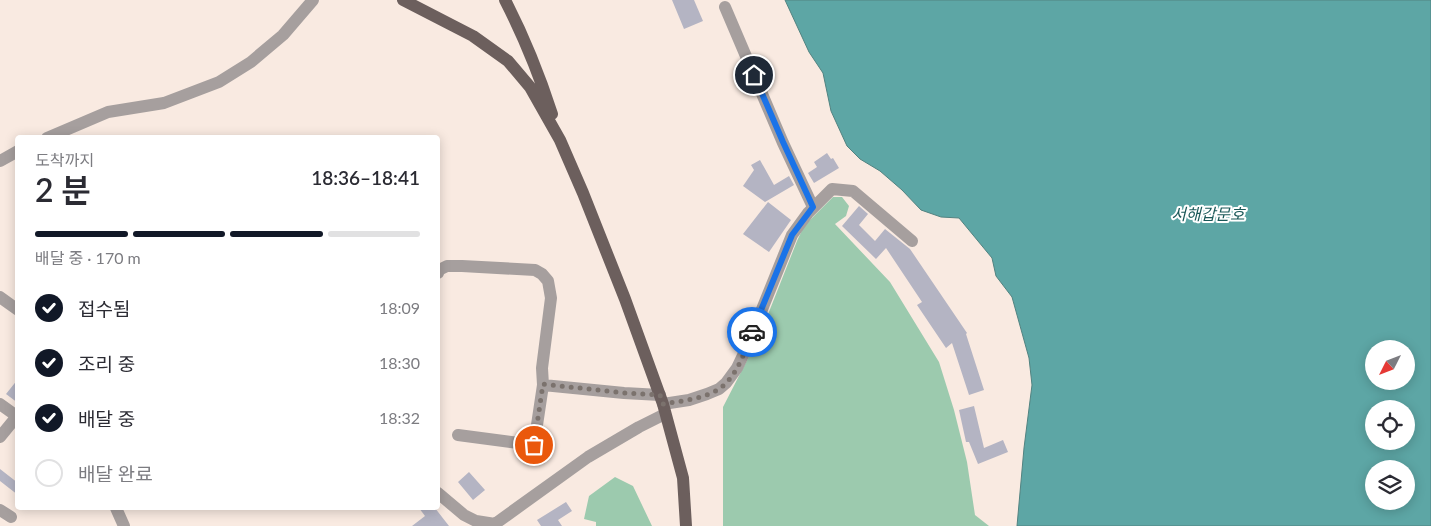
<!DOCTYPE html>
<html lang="ko">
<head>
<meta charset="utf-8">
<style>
  :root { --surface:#fff; --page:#f2f2f3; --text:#2b2b33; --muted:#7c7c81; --line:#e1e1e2; --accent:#111827 }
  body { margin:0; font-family:Lato,"Noto Sans KR",sans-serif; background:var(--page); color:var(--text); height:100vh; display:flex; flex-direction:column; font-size:19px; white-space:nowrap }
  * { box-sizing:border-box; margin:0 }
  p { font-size:16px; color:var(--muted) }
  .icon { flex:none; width:28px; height:28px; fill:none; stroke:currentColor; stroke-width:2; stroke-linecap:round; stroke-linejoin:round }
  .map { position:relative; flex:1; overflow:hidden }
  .details { position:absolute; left:15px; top:135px; width:425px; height:375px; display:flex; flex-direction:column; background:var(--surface); border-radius:5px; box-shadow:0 2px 12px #0003 }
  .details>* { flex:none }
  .needle { width:32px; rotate:228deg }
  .controls { position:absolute; left:1365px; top:340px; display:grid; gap:10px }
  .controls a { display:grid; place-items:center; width:50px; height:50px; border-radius:50%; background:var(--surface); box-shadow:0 2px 12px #0003; font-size:25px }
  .pin { position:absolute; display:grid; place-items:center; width:42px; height:42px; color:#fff; margin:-21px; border:2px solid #fff; border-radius:50%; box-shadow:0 1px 5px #0007 }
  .courier { position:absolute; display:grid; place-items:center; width:50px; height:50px; margin:-25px; border:4px solid #1a73e8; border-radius:50%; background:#fff; color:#222; box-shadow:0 1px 6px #0007 }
  .headline em { font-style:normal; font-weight:600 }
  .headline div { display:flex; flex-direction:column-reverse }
  .headline { display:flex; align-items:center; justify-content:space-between; height:85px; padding:0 20px }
  h1 { font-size:32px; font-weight:600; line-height:38px }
  .bar { display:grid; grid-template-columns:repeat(4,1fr); gap:8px 5px; align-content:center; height:60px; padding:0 20px }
  .bar i { height:6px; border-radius:4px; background:var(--line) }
  .bar .selected { background:var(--accent) }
  .bar p { grid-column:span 4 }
  ol { padding:0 20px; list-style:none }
  li { display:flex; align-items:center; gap:15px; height:55px }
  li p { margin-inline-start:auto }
  li .icon { padding:5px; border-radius:50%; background:var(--accent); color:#fff; stroke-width:4 }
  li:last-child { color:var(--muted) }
  li i { width:28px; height:28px; border:2px solid var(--line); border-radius:50% }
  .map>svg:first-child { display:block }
  .green { fill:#9ccaae }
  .water { fill:#5da6a5; stroke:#528381; fill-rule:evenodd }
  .building { fill:#b4b4c3 }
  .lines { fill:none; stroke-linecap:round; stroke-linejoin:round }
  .minor { stroke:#a69f9e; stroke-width:12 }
  .major { stroke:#6c5f5d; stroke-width:12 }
  .done { stroke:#7b726d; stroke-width:5; stroke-dasharray:0 9 }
  .route { stroke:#1a73e8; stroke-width:6 }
  .labels { text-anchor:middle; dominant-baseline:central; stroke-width:4; stroke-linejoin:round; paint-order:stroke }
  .water-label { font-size:16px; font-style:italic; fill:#1a5858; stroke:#fff }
</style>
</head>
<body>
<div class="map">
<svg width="1431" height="526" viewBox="0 0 1431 526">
  <rect width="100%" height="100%" fill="#f9eae1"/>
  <path class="green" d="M833 197H842L849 206 846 216 835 224 890 282 939 362 954 410 967 462 975 515 989 526H723V407L759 337 797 241 804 226Z
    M615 477 633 486 652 526H596V522L584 519 589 496Z"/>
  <path class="water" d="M785 0H1431V526H1017L1024 448 1032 385 1029 358 1012 297 996 276 992 258 959 218 941 217 921 210 902 190 880 171 860 159 847 146 831 111 823 73 809 52ZM1374 349H1406V381H1374ZM1374 409H1406V441H1374ZM1374 469H1406V501H1374Z"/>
  <path class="building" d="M672 0H694L703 21 684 29Z
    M827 153 831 159 833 158 839 168 814 183 808 173 817 167 814 162Z
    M760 160 774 185 789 176 794 185 765 202 743 186 754 170 751 165Z
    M768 202 791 220 769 252 743 234Z
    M859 206 868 214 859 225 875 241 885 229 910 249 967 333 966 334 984 390 969 395 952 343 946 348 917 305 922 302 886 248 876 259 842 226Z
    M18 379V403L6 394Z
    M974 406 984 448 1003 440 1008 452 978 464 969 442H966L959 410Z
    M0 469 18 483V495L0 481Z
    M469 472 485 490 473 500 458 482Z
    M566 502 572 511 558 520 562 526H541L537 520Z
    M419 508H435L449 526H412L425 516Z"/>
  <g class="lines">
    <path class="minor" d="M725 7 783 143 813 207
      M47 138 108 112 164 103 219 82 251 62 283 35 313 0
      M0 161 18 151
      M438 273 439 270 447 266H462L535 270 542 274 548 281 551 298 542 368 543 385 624 393 660 395
      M0 297 18 310
      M0 404 18 417
      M663 404 689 400 707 394 719 389 726 383 737 368 746 349 792 235 808 213 832 189 853 191 912 241
      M458 435 534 445 543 385
      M0 437 18 415
      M438 493 464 515 476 521 495 524
      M116 508 124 526
      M0 510 11 517
      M492 526 588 457 639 427 665 414"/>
    <path class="major" d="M403 0 473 36 508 61 530 87 560 140 583 193 625 299 663 404 683 478 686 526
      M505 0C524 37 539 74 552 114"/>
  </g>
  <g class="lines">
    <path class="done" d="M534 445 543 384 624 393 660 395 663 404C681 401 703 399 719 389 737 377 745 351 752 332"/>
    <path class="route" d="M752 332 792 235 813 207 783 142 754 75"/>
  </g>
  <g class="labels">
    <g class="water-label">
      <text x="1208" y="213">서해갑문호</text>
    </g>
  </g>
</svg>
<div class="controls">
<a><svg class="needle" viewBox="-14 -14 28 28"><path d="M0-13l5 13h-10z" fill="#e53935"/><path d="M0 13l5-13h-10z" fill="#7c7c81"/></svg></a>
<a><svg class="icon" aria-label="locate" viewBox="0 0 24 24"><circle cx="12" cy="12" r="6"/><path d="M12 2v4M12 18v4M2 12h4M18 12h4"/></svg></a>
<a><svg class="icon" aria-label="layers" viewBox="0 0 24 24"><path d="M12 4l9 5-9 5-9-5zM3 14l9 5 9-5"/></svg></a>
</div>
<div class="pin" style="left:534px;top:445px;background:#ea580c"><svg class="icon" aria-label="bag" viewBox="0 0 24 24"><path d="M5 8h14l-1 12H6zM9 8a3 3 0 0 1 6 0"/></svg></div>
<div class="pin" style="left:754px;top:75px;background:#1f2937"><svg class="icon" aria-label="home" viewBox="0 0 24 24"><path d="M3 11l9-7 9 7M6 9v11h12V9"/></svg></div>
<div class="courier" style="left:752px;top:332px"><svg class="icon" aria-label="car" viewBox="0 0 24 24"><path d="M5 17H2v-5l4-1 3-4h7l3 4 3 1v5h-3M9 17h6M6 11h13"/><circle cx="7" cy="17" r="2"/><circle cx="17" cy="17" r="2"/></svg></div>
<section class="details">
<div class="headline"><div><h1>2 분</h1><p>도착까지</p></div><em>18:36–18:41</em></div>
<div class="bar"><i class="selected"></i><i class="selected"></i><i class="selected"></i><i></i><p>배달 중 · 170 m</p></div>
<ol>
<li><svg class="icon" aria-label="check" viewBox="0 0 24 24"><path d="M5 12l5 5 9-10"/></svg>접수됨<p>18:09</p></li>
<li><svg class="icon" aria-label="check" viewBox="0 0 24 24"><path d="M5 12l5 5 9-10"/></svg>조리 중<p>18:30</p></li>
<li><svg class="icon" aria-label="check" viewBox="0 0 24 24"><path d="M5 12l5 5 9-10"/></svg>배달 중<p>18:32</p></li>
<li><i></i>배달 완료</li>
</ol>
</section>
</div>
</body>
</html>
